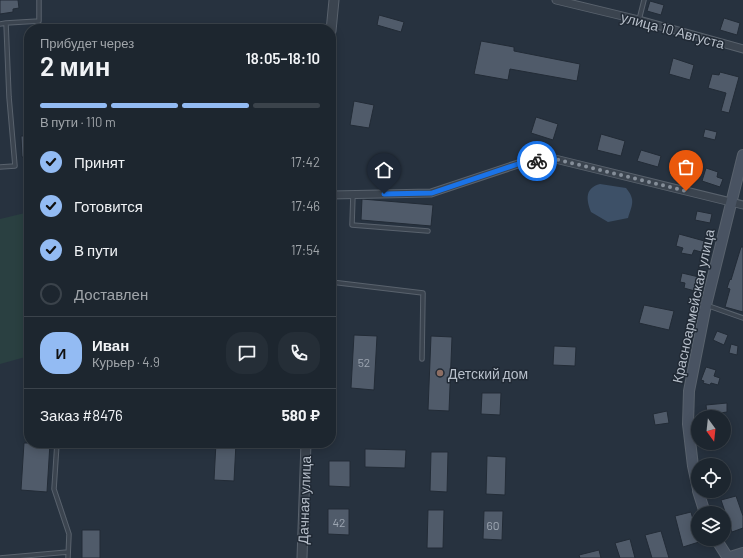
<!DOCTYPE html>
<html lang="ru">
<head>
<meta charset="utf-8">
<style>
  :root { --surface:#1d262f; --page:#252e37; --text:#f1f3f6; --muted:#a0a5aa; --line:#3b434b; --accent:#93bbf3 }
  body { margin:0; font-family:Barlow,sans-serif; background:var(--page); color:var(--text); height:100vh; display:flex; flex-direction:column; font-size:15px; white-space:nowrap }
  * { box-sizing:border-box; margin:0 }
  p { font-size:13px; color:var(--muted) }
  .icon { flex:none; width:22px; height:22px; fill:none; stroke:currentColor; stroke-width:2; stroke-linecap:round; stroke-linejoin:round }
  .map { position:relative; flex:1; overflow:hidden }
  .drawer { position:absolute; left:24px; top:24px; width:312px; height:424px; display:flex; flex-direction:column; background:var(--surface); border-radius:16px; box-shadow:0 2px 10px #0003,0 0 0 1px var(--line) }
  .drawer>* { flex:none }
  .needle { width:26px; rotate:165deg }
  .fabs { position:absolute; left:691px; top:410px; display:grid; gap:8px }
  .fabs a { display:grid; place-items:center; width:40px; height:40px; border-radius:50%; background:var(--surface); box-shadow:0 2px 10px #0003,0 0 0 1px var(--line); font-size:20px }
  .pin { position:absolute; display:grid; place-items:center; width:34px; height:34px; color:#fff; margin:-41px -17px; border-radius:50% 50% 50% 0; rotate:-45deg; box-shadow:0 0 4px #0007 }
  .pin .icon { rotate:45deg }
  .courier { position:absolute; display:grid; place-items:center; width:40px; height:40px; margin:-20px; border:3px solid #1a73e8; border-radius:50%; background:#fff; color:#222; box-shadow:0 1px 5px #0007 }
  .headline em { font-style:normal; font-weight:600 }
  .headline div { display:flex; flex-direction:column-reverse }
  .headline { display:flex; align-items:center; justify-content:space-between; height:68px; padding:0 16px }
  h1 { font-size:26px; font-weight:600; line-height:30px }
  .bar { display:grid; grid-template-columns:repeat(4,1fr); gap:6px 4px; align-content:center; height:48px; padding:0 16px }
  .bar i { height:5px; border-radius:3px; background:var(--line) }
  .bar .active { background:var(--accent) }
  .bar p { grid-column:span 4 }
  .line { display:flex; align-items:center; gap:10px; padding:0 16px; border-top:1px solid var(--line) }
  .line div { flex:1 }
  .round { display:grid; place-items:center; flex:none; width:42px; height:42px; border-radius:16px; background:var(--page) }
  ol { padding:0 16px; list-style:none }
  li { display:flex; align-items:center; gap:12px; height:44px }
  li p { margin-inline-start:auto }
  li .icon { padding:4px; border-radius:50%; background:var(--accent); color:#111; stroke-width:4 }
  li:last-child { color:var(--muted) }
  li i { width:22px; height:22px; border:2px solid var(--line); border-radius:50% }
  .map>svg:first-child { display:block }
  .green { fill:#2a4041 }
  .water { fill:#3d5067 }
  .building { fill:#505b6a; stroke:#222b36 }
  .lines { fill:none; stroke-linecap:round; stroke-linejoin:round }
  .service-casing { stroke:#59626d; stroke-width:5.5 }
  .minor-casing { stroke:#59626d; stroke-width:9 }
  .tertiary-casing { stroke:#59626d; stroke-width:11 }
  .secondary-casing { stroke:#59626d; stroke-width:12 }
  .service { stroke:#3b444f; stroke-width:3.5 }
  .minor { stroke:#3b444f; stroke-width:7 }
  .tertiary { stroke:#3b444f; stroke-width:9 }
  .secondary { stroke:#495362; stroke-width:10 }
  .done { stroke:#858e99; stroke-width:4; stroke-dasharray:0 7.2 }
  .route { stroke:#1a73e8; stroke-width:5 }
  .education-dot { fill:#8d6e63; stroke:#202934; stroke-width:1.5 }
  .labels { text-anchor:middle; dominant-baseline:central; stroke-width:3; stroke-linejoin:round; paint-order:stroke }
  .number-label { font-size:12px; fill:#9da6b2 }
  .street-label { font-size:14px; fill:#b7bfca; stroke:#202934 }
  .poi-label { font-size:14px; fill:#b7bfca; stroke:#202934; text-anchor:start }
</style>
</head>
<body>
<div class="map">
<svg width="743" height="558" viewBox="0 0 743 558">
  <rect width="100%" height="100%" fill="#27323f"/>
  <path class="green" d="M29 212V356L0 364V219Z"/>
  <path class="water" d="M600 184 626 188C636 200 632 205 628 218L608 222 591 212C586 199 585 188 600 184Z"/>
  <path class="building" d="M0 0H18L19 8 13 9V12L0 14Z
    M650 1 664 5 661 15 647 11Z
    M379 15 404 22 401 32 377 25Z
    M724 18 740 23 737 35 720 30Z
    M481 41 514 47V51L580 64 577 81 510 69 508 80 474 74Z
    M673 58 694 65 690 80 669 74Z
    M720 72 739 77 729 113 721 111 726 93 708 88 712 74 719 75Z
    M354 101 374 105 369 128 350 125Z
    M536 117 558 124 553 140 531 133Z
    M705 129 717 132 715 140 703 137Z
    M601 134 625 141 621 156 597 150Z
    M21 136H29V157H22Z
    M641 150 661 156 658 167 637 161Z
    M706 168 718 172 717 177 723 179 720 187 702 181Z
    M362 199 433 205 431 226 361 220Z
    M697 211 712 214 710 223 695 220Z
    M679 234 708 242 705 253 694 250 692 255 681 253 683 248 676 246Z
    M741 247H743V312L725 307 730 289 727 288 730 279 731 280Z
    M682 273 699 277 695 291 684 288 685 283 680 282Z
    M644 305 674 311 669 330 639 323Z
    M717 331 728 335 724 345 713 340Z
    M354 335 377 336 374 390 351 388Z
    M431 336 452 337 449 411 428 410Z
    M731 344 738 346 737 355 729 353Z
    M554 346 576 347 575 366 553 365Z
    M706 367 716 370 714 376 720 378 718 385 711 383 710 385 703 383 704 381 701 380Z
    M482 393H501L500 415 481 414Z
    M727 403V412L720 413V417H713L712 414H707L706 405Z
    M667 411 669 423 655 425 653 414Z
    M24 443H50L47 492 21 490Z
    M216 443H236L234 481 214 480Z
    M365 449 406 450 405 468 365 467Z
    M431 452H448L447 492 430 491Z
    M487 456 506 457 505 495 486 494Z
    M329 461H350V487L329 486Z
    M736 496 743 516V528L732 532 721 500Z
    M328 509H349V535L328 534Z
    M428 510H444L443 548H427Z
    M484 511H503L502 540 483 539Z
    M691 512 699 542 683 547 675 516Z
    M82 530H100V558H82Z
    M661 531 669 558H652L645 535Z
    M630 539 635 558H620L615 543Z
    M599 550 601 558H580L579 555Z"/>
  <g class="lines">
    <defs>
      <path id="service" d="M639 20 644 0
        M6 23 39 21V0
        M0 24 6 23 9 97 15 166 0 167
        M353 194 352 225 428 231
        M331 282 423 293 422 359
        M706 305 743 318
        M57 443 54 489 69 534 68 558
        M0 558 68 552"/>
      <path id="minor" d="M556 0 639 20 743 49
        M331 195 431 193 518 164 551 158 743 205"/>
      <path id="tertiary" d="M331 31 334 0
        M302 558 306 443"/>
      <path id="secondary" d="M698 489 693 466 688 424 689 391 706 305 743 155
        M698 491 705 513
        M716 539 728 558
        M727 558 743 553"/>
    </defs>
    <use href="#service" class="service-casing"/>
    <use href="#minor" class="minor-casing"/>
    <use href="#tertiary" class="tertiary-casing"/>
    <use href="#secondary" class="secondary-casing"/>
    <use href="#service" class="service"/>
    <use href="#minor" class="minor"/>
    <use href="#tertiary" class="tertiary"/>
    <use href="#secondary" class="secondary"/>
  </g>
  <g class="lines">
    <path class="done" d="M537 161 551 158 686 191"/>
    <path class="route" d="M384 194 432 193 518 164 537 161"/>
  </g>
  <circle class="education-dot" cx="440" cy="373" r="4"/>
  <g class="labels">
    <g class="number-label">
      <text x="364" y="362">52</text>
      <text x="339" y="522">42</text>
      <text x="493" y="525">60</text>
    </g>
    <g class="street-label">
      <text transform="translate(673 30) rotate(15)">улица 10 Августа</text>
      <text transform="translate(693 306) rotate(-78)">Красноармейская улица</text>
      <text transform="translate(304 500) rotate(-88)">Дачная улица</text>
    </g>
    <g class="poi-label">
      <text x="448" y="373">Детский дом</text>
    </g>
  </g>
</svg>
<div class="fabs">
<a><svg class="needle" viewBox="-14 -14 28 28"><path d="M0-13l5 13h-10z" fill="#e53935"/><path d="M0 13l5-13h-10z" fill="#a0a5aa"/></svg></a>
<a><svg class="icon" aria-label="locate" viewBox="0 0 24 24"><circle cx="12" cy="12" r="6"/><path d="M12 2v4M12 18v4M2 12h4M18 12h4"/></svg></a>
<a><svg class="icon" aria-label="layers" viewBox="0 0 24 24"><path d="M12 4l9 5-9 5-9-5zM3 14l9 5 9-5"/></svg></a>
</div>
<div class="pin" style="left:686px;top:191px;background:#ea580c"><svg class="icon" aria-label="bag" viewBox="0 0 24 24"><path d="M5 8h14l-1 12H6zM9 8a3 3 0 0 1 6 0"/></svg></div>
<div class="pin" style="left:384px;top:194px;background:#1f2937"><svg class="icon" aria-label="home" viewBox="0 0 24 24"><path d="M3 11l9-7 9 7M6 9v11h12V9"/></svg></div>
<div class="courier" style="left:537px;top:161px"><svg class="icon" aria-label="bike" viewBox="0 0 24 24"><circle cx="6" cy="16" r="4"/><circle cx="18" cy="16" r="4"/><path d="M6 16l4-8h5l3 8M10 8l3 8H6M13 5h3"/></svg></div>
<section class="drawer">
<div class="headline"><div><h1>2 мин</h1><p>Прибудет через</p></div><em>18:05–18:10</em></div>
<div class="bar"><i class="active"></i><i class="active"></i><i class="active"></i><i></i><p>В пути · 110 m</p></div>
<ol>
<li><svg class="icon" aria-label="check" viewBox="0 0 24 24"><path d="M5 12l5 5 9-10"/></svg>Принят<p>17:42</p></li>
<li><svg class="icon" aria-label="check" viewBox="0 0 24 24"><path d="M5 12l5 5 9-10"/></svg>Готовится<p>17:46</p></li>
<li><svg class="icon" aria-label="check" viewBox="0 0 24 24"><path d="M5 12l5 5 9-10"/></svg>В пути<p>17:54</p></li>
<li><i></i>Доставлен</li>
</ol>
<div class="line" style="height:72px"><b class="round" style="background:var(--accent);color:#111">И</b><div><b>Иван</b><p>Курьер · 4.9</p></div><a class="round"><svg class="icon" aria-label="chat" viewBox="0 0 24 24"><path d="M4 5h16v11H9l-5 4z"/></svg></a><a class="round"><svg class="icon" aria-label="phone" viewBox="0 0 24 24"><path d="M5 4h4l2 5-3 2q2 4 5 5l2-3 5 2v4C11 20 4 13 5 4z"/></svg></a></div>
<div class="line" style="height:52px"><div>Заказ #8476</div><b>580 ₽</b></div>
</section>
</div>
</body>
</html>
